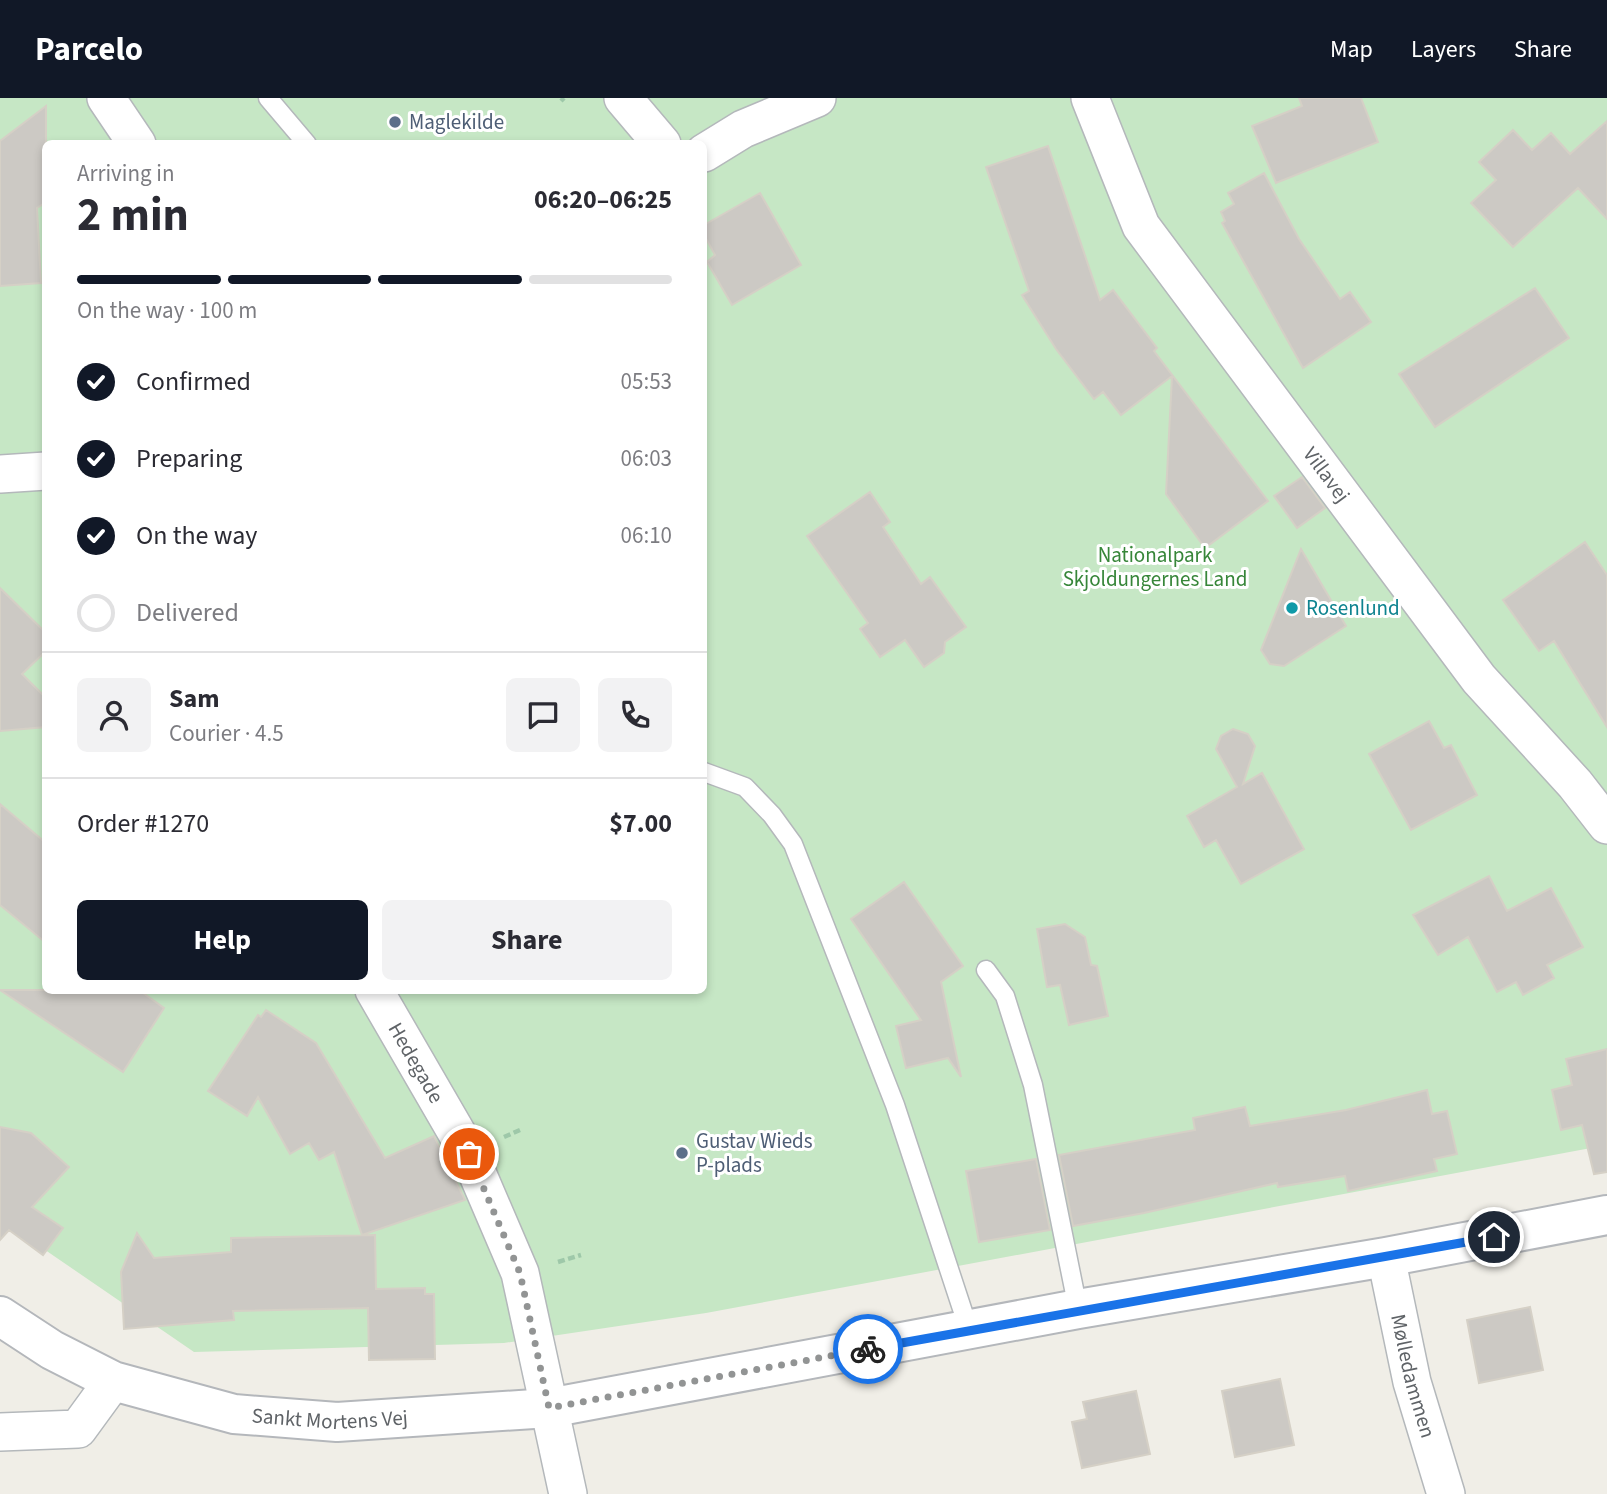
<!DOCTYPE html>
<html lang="en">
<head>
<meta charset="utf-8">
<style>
  :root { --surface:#fff; --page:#f2f2f3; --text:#2b2b33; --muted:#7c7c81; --line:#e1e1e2; --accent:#111827 }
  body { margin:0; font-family:"Source Sans 3",sans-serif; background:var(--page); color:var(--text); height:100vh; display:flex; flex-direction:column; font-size:26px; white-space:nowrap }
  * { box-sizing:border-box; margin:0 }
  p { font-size:23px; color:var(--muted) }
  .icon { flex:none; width:38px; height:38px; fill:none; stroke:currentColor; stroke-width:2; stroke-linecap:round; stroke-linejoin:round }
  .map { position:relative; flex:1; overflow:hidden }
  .side { position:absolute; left:42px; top:42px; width:665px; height:854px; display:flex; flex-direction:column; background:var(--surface); border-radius:10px; box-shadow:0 4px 10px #0003 }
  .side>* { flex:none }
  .pin { position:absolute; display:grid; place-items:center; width:60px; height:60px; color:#fff; margin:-30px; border:4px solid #fff; border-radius:50%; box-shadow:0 2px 7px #0007 }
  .courier { position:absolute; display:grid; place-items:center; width:70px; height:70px; margin:-35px; border:5px solid #1a73e8; border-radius:50%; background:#fff; color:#222; box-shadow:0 2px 9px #0007 }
  .overview em { font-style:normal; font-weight:700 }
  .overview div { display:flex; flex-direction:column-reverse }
  .overview { display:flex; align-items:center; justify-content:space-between; height:119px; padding:0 35px }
  h1 { font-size:46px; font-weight:700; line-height:52px }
  .bar { display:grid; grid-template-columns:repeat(4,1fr); gap:10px 7px; align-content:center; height:84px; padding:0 35px }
  .bar i { height:9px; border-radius:5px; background:var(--line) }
  .bar .on { background:var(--accent) }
  .bar p { grid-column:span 4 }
  .line { display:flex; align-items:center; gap:18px; padding:0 35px; border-top:2px solid var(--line) }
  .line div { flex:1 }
  .round { display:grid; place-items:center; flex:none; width:74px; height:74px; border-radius:10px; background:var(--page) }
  ol { padding:0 35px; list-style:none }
  li { display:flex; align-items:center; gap:21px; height:77px }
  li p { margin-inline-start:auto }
  li .icon { padding:7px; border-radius:50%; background:var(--accent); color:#fff; stroke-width:4 }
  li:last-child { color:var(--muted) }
  li i { width:38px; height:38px; border:4px solid var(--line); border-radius:50% }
  .primary-button { display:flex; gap:14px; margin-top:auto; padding:14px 35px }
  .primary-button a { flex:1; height:80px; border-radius:10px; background:var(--accent); color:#fff; font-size:28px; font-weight:700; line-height:80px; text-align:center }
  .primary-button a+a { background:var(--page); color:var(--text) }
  header { display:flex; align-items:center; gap:42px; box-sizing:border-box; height:98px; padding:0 35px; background:var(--accent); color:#fff }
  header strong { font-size:33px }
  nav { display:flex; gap:38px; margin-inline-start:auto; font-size:24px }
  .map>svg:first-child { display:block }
  .green { fill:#c6e7c5; fill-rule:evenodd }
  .building { fill:#ccc9c4; stroke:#d5d0c6; stroke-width:2 }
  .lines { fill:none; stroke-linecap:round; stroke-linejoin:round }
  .lane-casing { stroke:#b4b8bb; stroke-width:21 }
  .street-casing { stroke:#b4b8bb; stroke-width:40 }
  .secondary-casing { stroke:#b4b7bb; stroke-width:42 }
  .path { stroke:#9ec8a9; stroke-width:4.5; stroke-dasharray:7 3.5; stroke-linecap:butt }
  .lane { stroke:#fff; stroke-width:18 }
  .street { stroke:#fff; stroke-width:37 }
  .secondary { stroke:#fff; stroke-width:38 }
  .done { stroke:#929494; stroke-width:7; stroke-dasharray:0 12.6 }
  .route { stroke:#1a73e8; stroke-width:9 }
  .service-dot { fill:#5c6f8a; stroke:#fff; stroke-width:2.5 }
  .culture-dot { fill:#0f9aa8; stroke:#fff; stroke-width:2.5 }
  .labels { text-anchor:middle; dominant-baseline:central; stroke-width:6; stroke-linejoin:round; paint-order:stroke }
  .service-label { font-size:21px; fill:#4e5e75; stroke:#fff; text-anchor:start }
  .street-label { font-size:21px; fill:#5f6367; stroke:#fff }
  .park-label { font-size:21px; fill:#378639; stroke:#fff }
  .culture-label { font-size:21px; fill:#0d838f; stroke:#fff; text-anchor:start }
</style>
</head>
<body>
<header>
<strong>Parcelo</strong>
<nav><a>Map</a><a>Layers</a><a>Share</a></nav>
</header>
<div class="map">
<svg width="1607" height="1396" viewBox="0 0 1607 1396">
  <rect width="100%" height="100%" fill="#f0eee7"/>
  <path class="green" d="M0 0H1607V1047L706 1215 504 1245 194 1254 0 1121ZM46 46H704V892H46Z"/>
  <path class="building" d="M1299 0H1361L1378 44 1276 85 1252 28 1302 8Z
    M46 8V104L37 110 41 185 0 188V43Z
    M1607 23V121L1578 90 1513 149 1471 105 1496 82 1479 64 1513 32 1532 52 1551 35 1570 56Z
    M1048 48 1100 202 1113 192 1157 250 1154 253 1268 403 1205 450 1166 396 1172 278 1121 317 1103 294 1094 301 1056 251 1022 197 1029 193 986 69Z
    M1264 75 1299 141 1340 201 1350 194 1371 224 1303 270 1222 125 1225 123 1221 114 1234 106 1228 95Z
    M760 95 801 167 732 207 707 164 715 157 704 137V127Z
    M1535 190 1569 240 1435 329 1399 276Z
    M1302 379 1325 410 1297 430 1274 398Z
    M870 394 890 424 883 429 921 486 930 479 966 529 945 544 944 555 924 569 905 542 880 559 860 531 868 525 807 438Z
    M1585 444 1607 477V629L1554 543 1539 553 1503 502Z
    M1301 451 1346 528 1284 568 1270 566 1261 552Z
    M0 490 46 535V553L22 576 46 600V629L0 633Z
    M1429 623 1444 650 1451 647 1477 697 1411 732 1369 656Z
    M1233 631 1248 636 1255 648 1243 686 1262 675 1304 751 1241 786 1216 742 1204 749 1187 718 1237 689 1216 651 1221 638Z
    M0 706 46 745V845L0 807Z
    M1489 778 1507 813 1551 790 1583 849 1547 867 1554 880 1523 897 1516 884 1497 894 1468 839 1438 857 1413 817Z
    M904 784 963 868 941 884 961 979 948 960 906 970 896 928 921 922 851 821Z
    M1065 826 1085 839 1091 867 1097 868 1108 918 1069 927 1060 887 1047 889 1037 831Z
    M0 892H139L164 910 123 974Z
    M266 912 316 945 385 1060 434 1038 465 1102 362 1137 334 1054 319 1062 309 1045 290 1056 258 999 247 1018 208 993 258 917 261 919Z
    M1607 951V1074L1594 1076 1582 1027 1561 1032 1552 992 1572 987 1566 961Z
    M1427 992 1432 1016 1447 1013 1457 1056 1434 1061 1437 1073 1348 1093 1345 1078 1278 1089 1277 1085 1144 1115 1073 1128 1059 1057 1195 1032 1193 1020 1245 1009 1250 1028 1346 1012Z
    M0 1029 31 1035 69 1069 32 1109 63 1130 43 1157 9 1132 0 1142Z
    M1036 1061 1050 1132 979 1144 966 1073Z
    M137 1135 154 1160 231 1154V1140L375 1137 376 1191 425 1190V1196H434L435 1261 369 1262 368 1210 233 1213 234 1222 124 1231 121 1174Z
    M1530 1209 1543 1272 1479 1285 1467 1222Z
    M1280 1281 1294 1347 1235 1359 1222 1293Z
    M1136 1293 1150 1356 1082 1370 1072 1324 1087 1321 1083 1304Z"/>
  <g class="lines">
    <defs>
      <path id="lane" d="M268 0 307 46
        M704 674 745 689 772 717 793 746 895 1007 969 1232
        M986 872 1005 898 1033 987 1078 1211"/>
      <g id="street">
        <path d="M106 0 137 46"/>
        <path d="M623 0 662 46"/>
        <path id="s1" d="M1090 0 1141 128 1479 581 1575 686 1607 727"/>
        <path d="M704 55 743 31 817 0"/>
        <path d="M0 376 46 373"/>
        <path id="s2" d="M374 892 469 1056 520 1175 568 1396"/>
        <path id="s3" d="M1386 1159 1412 1284 1446 1396"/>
        <path d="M0 1334 78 1331 113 1283"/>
      </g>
      <g id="secondary">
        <path id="s4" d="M0 1218 52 1252 113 1283 234 1316 337 1324 549 1310 1078 1211 1386 1159 1607 1117"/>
      </g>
    </defs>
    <use href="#lane" class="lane-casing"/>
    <use href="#street" class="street-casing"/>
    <use href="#secondary" class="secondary-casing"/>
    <path class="path" d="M561 3 564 0
      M504 1039 520 1032
      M558 1164 581 1157"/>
    <use href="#lane" class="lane"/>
    <use href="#street" class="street"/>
    <use href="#secondary" class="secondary"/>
  </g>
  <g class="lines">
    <path class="done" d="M469 1056 520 1175 549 1310 868 1251"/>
    <path class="route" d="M868 1251 1494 1139"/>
  </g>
  <g class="service-dot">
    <circle cx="395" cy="24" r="7"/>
    <circle cx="682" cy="1055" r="7"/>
  </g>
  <circle class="culture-dot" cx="1292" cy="510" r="7"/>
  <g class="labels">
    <g class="service-label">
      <text x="409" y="24">Maglekilde</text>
      <text x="696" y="1043">Gustav Wieds<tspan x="696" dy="24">P-plads</tspan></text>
    </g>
    <g class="street-label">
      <text stroke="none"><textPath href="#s1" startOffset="448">Villavej</textPath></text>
      <text stroke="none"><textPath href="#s2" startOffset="84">Hedegade</textPath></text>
      <text stroke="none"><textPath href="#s3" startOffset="122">Mølledammen</textPath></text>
      <text stroke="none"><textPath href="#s4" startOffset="352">Sankt Mortens Vej</textPath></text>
    </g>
    <g class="park-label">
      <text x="1155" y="457">Nationalpark<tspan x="1155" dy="24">Skjoldungernes Land</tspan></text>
    </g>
    <g class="culture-label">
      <text x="1306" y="510">Rosenlund</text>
    </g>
  </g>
</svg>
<div class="pin" style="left:469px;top:1056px;background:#ea580c"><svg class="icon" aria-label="bag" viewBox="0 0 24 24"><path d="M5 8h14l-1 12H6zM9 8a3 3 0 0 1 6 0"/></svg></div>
<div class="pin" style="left:1494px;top:1139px;background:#1f2937"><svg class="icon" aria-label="home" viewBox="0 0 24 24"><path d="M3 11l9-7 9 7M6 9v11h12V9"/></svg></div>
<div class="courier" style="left:868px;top:1251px"><svg class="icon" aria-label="bike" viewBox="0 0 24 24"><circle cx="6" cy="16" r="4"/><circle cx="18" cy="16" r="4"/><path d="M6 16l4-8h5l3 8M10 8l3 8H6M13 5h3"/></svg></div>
<section class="side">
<div class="overview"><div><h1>2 min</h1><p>Arriving in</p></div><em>06:20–06:25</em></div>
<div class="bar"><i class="on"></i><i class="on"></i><i class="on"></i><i></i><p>On the way · 100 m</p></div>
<ol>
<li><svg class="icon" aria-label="check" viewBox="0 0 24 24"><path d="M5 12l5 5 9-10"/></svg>Confirmed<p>05:53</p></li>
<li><svg class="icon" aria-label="check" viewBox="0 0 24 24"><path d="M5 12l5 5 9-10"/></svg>Preparing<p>06:03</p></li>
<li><svg class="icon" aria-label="check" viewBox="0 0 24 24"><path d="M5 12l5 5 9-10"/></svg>On the way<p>06:10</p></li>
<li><i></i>Delivered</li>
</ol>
<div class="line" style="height:126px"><a class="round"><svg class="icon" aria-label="person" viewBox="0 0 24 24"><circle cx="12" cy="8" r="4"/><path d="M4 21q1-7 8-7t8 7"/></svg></a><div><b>Sam</b><p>Courier · 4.5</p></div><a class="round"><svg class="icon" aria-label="chat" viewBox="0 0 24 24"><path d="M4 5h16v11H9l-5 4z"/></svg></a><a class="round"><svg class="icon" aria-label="phone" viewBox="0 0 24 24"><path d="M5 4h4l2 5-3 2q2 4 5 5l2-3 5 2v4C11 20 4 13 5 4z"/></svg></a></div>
<div class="line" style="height:91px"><div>Order #1270</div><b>$7.00</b></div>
<div class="primary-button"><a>Help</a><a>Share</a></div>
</section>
</div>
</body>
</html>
